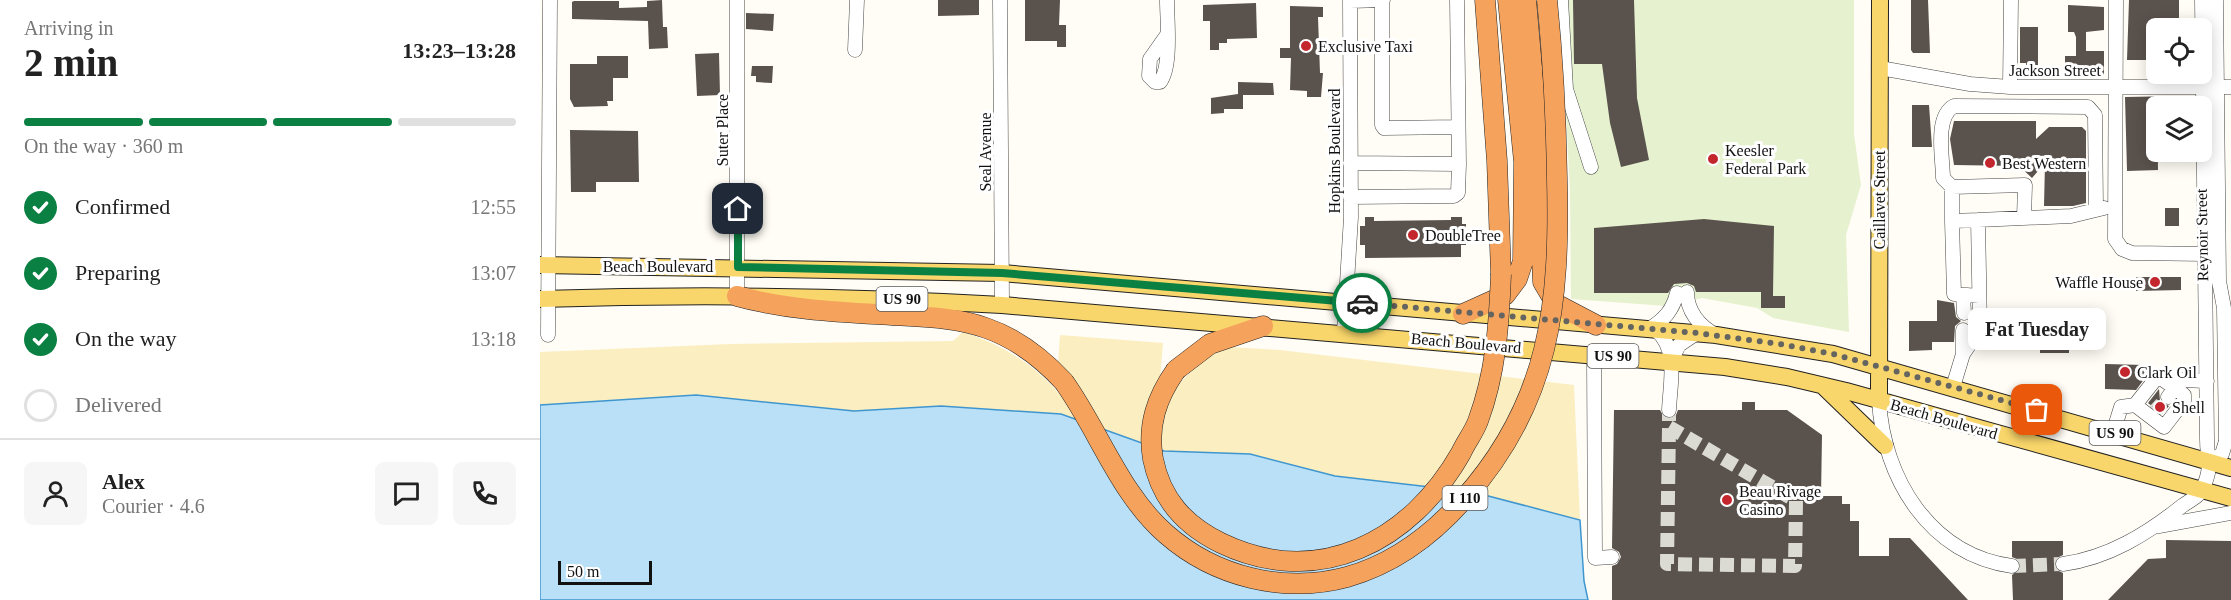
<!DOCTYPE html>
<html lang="en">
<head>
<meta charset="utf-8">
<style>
  :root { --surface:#fff; --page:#f6f6f6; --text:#222; --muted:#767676; --line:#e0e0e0; --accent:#0b8043 }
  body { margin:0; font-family:Georgia,serif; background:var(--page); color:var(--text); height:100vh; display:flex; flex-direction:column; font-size:22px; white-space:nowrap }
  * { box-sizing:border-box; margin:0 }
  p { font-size:20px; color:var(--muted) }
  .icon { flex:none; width:33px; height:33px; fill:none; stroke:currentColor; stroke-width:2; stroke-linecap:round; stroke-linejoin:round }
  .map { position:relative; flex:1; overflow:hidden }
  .sheet { display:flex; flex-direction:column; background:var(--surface); width:540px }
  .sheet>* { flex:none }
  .controls { position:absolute; left:1606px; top:18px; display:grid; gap:12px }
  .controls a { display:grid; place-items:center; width:66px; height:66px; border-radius:9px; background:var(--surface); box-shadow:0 3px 15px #0003; font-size:30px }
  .scale { position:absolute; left:18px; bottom:15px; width:94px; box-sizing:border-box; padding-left:6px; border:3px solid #111; border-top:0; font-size:16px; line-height:21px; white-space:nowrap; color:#111; -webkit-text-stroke:4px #fff; paint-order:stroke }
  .pin { position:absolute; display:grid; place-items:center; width:51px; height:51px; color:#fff; margin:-26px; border-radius:12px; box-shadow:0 3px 9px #0006 }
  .courier { position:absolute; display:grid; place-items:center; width:60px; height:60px; margin:-30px; border:4px solid #0b8043; border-radius:50%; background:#fff; color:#222; box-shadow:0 2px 8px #0007 }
  .bubble { position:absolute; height:42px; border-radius:9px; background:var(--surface); box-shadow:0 3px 15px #0003; font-size:20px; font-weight:800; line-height:42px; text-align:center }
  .overview em { font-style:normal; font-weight:800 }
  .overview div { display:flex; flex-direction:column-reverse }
  .overview { display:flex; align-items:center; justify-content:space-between; height:102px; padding:0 24px }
  h1 { font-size:39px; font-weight:800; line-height:45px }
  .bar { display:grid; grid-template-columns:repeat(4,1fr); gap:9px 6px; align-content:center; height:72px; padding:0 24px }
  .bar i { height:8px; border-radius:4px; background:var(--line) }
  .bar .current { background:var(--accent) }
  .bar p { grid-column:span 4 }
  .line { display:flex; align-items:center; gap:15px; padding:0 24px; border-top:2px solid var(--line) }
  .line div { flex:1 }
  .round { display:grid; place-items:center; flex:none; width:63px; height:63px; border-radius:9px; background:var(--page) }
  ol { padding:0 24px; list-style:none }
  li { display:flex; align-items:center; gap:18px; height:66px }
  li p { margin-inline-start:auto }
  li .icon { padding:6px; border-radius:50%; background:var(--accent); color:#fff; stroke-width:4 }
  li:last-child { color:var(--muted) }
  li i { width:33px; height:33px; border:3px solid var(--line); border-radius:50% }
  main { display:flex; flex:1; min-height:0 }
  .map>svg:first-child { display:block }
  .sand { fill:#fbeec1 }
  .pitch { fill:#e6f2cf }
  .water { fill:#b9e0f7; stroke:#3f96cf; stroke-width:1.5 }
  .building { fill:#5a524d }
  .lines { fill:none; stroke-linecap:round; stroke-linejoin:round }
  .minor-tunnel { stroke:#dbdad3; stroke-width:14; stroke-dasharray:14 7; stroke-linecap:butt }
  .minor-casing { stroke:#444; stroke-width:15 }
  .major-casing { stroke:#222; stroke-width:18 }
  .highway-casing { stroke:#222; stroke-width:21 }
  .minor { stroke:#fff; stroke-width:14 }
  .major { stroke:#f9d66b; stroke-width:16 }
  .highway { stroke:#f5a25d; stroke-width:20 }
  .highway-bridge-casing { stroke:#222; stroke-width:21; stroke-linecap:butt }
  .highway-bridge { stroke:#f5a25d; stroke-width:20 }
  .done { stroke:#646461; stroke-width:6; stroke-dasharray:0 10.8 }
  .route { stroke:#0b8043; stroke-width:8 }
  .poi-dot { fill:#c4262e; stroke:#fff; stroke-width:2 }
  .labels { text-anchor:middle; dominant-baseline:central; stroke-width:6; stroke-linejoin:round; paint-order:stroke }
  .shield { fill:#fff; stroke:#585858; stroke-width:1.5 }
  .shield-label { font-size:15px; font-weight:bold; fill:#111 }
  .poi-label { font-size:16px; fill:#111; stroke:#fff; text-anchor:start }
  .street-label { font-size:16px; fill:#111; stroke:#fff }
</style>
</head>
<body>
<main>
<section class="sheet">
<div class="overview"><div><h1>2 min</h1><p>Arriving in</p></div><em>13:23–13:28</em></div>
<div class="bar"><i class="current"></i><i class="current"></i><i class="current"></i><i></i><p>On the way · 360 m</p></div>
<ol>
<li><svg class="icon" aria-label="check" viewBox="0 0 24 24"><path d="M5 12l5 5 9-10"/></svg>Confirmed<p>12:55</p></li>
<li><svg class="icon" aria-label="check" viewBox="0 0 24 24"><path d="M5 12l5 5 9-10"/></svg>Preparing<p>13:07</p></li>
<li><svg class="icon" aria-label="check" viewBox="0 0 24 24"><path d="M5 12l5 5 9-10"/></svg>On the way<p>13:18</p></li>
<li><i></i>Delivered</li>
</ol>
<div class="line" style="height:108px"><a class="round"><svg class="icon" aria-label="person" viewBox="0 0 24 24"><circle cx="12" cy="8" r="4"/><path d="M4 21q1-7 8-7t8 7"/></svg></a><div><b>Alex</b><p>Courier · 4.6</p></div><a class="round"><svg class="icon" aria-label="chat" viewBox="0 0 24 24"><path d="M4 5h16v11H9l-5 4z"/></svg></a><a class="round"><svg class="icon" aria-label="phone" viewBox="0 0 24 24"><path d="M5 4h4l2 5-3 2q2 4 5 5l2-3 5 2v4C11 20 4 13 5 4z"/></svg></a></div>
</section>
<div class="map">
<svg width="1691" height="600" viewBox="0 0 1691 600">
  <rect width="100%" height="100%" fill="#fffdf5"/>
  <path class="sand" d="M423 332C463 345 494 364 521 396L529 377 518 364 520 335 623 343 620 379 635 388 662 360 688 347 740 350 1034 385 1040 520 933 492 795 476 710 454 625 451 521 414 401 406 314 411 156 395 0 405V352L191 344 413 341Z"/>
  <path class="pitch" d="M1020 0H1314V134L1321 185 1306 235 1309 332 1233 318 1217 308 1162 298 1126 306 1031 299 1030 191Z"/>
  <path class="water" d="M156 395 314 411 401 406 521 414 624 451 710 454 795 476 933 492 1040 520 1044 581 1048 600H0V405Z"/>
  <path class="building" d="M122 0 123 27H127L128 48 109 49 108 21 32 19V2L34 1H79V8L107 7V1Z
    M398 0H439V15L398 16Z
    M485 0H520L519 25H526V47H517V41H485Z
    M1033 0H1094L1097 98 1109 160 1081 167 1070 123 1062 64H1034Z
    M1371 0H1388L1390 53H1373L1371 50Z
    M1589 0H1639V18H1643V28H1617V60H1587Z
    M716 3 717 38 687 39V43H679V50H670V21H663V5Z
    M1528 5 1564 7V30L1546 32V51H1564V75H1525V56H1536V37L1534 32H1528Z
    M750 6 783 7V17H778L780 73H783L781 97H767V91L750 90 751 58H740V48H750Z
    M206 13 234 14 233 31 206 29Z
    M1480 27H1498V72H1486V63H1480Z
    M179 53 180 95 157 96 155 54Z
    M57 56H88V78H73V101H67L68 106 34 107 30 99V64H57Z
    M212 66H233L232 83 216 82V76H211Z
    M698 82 733 83 734 95H703V109H684V113L671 114V98L698 94Z
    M1641 96V106H1617L1618 170 1587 171 1585 97Z
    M1372 105H1389L1392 147H1372Z
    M1414 121H1496V139L1509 127H1542L1546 131V203L1533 206H1504L1505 163 1492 178 1479 166 1414 165 1410 139Z
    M30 130 98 131 99 182H56V192H31Z
    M1625 208H1639V226H1625Z
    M825 217H834V221L911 220V217H922V224H926V245H921V257L825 258V245H820V226H825Z
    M1164 219 1234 226 1233 296H1245V308H1221V292H1156L1154 286 1147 283 1134 284 1128 293H1054V228Z
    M1596 277H1641V290L1596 291Z
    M1397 300 1414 303 1416 317 1421 321 1415 326 1414 342H1392V350L1369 351V321H1397Z
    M1500 331H1529V353H1500Z
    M1565 364 1605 365V378L1596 390 1565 389Z
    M1619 389 1620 401 1629 406 1622 414 1608 403Z
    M1202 402H1215V410H1247L1282 435 1281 496H1302V504H1310V521H1319V556H1349V538H1370L1428 600H1072V566L1077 564 1081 557 1079 552 1072 548 1074 410H1120L1124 417 1129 419 1136 415 1138 410H1202Z
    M1626 540 1691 541V600H1568L1608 559 1626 558Z
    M1472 541H1523V555L1517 558 1514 565 1517 570 1523 573V600H1473L1472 575 1481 568 1479 560 1472 557Z"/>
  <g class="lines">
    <path class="minor-tunnel" d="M1612 414 1628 397
      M1129 427 1256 501 1255 566 1127 564 1129 427V410
      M1472 566 1523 564"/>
    <defs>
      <path id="minor" d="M460 0 462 305
        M842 0V125L844 128 918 127
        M917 0 919 164
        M1021 0 1026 89 1051 167
        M1576 0 1575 239 1582 249 1592 253 1665 254
        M810 1 843 0
        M627 35 610 59 609 76 615 82H620C632 66 627 21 627 0
        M315 50 317 0
        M1340 68 1430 84 1470 87H1691
        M1470 87 1471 0
        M810 163 919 164 918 193 914 196 810 197
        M1412 187 1485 185 1484 218
        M1438 220 1412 221V187L1403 178C1403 159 1394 117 1414 106L1548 107 1555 115 1556 208
        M1412 221 1414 294 1439 296
        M1147 292C1147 311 1159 326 1176 335
        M1423 295 1424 313
        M197 296V0
        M1109 329C1124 320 1133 310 1137 293
        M1116 330C1139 349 1130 384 1129 410
        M804 332 811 217 810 0
        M8 335 10 0
        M1423 354V330
        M1054 355 1055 558 1072 557
        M1131 361 1139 345 1157 333
        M1413 387 1423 354 1440 329 1438 220 1531 216 1564 208
        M1628 397 1635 388 1644 395V401L1624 427 1595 405 1618 376 1635 388 1641 380 1667 381
        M1339 400C1343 478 1390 555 1472 566
        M1573 433 1581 407 1595 405
        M1671 462 1682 454 1686 441 1684 308 1679 281 1676 0
        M1619 526 1691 513
        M1523 564C1568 558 1607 534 1642 506 1649 501 1660 496 1663 488 1673 465 1667 461 1667 439L1662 0"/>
      <path id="major" d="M0 265 462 273 1176 335 1293 354 1691 468
        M0 299C154 294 308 296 462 305L1185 367 1247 377 1306 391 1691 498
        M1283 386 1345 446
        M1339 400 1340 0"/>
      <path id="highway" d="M945 0 957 161 961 274
        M986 0 996 113 1003 282 1016 304 1056 325
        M197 296C248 310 299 312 351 315 383 317 416 317 446 328 478 339 502 358 524 382
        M923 314 965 295 977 279 983 261 984 162 968 0
        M636 370 670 344 723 326"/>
    </defs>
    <use href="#minor" class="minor-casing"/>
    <use href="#major" class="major-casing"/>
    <use href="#highway" class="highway-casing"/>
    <use href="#minor" class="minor"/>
    <use href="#major" class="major"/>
    <use href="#highway" class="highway"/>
    <defs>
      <path id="highway-bridge" d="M636 370C617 397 607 425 613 459 621 499 644 525 681 543 779 590 871 541 921 453 926 442 934 432 938 421 956 373 959 324 961 274
        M524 382C559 431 580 494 626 534 675 577 744 594 807 577 853 564 892 535 923 500 1011 402 1020 303 1017 178 1016 118 1013 59 1007 0"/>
    </defs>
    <use href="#highway-bridge" class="highway-bridge-casing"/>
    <use href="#highway-bridge" class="highway-bridge"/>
  </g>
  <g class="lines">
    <path class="done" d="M822 303 1157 333 1240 344 1293 354 1497 410"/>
    <path class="route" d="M198 209V267L462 273 822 303"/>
  </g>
  <g class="poi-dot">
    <circle cx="766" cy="46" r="6"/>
    <circle cx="1173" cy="159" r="6"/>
    <circle cx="1450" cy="163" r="6"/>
    <circle cx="873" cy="235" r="6"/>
    <circle cx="1615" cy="282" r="6"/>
    <circle cx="1585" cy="372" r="6"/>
    <circle cx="1620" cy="407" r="6"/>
    <circle cx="1187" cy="500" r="6"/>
  </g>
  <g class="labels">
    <g class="shield">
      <rect x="336.5" y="287" width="51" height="24" rx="4.5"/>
      <rect x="1047.5" y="344" width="51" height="24" rx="4.5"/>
      <rect x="1549.5" y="421" width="51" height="24" rx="4.5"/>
      <rect x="902.5" y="486" width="45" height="24" rx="4.5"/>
    </g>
    <g class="shield-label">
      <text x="362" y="299">US 90</text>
      <text x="1073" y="356">US 90</text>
      <text x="1575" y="433">US 90</text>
      <text x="925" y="498">I 110</text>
    </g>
    <g class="poi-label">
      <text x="778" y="46">Exclusive Taxi</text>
      <text x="1185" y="150">Keesler<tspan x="1185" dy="18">Federal Park</tspan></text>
      <text x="1462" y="163">Best Western</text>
      <text x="885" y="235">DoubleTree</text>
      <text x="1603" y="282" text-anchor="end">Waffle House</text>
      <text x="1597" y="372">Clark Oil</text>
      <text x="1632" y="407">Shell</text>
      <text x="1199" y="491">Beau Rivage<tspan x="1199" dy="18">Casino</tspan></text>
    </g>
    <g class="street-label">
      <text x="1515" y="70">Jackson Street</text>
      <text transform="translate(182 130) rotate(-90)">Suter Place</text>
      <text transform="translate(794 151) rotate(-90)">Hopkins Boulevard</text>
      <text transform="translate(445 152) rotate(-90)">Seal Avenue</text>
      <text transform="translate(1339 200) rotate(-90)">Caillavet Street</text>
      <text transform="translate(1662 235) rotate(-91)">Reynoir Street</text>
      <text x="118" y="266">Beach Boulevard</text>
      <text transform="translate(926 343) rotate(5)">Beach Boulevard</text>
      <text transform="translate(1404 419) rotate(16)">Beach Boulevard</text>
    </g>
  </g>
</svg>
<div class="controls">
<a><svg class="icon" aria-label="locate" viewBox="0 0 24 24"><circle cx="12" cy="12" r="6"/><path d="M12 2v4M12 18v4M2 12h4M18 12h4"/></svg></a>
<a><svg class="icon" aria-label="layers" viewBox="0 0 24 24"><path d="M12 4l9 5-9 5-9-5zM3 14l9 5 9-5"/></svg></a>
</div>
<div class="scale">50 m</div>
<div class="pin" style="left:1497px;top:410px;background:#ea580c"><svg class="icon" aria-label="bag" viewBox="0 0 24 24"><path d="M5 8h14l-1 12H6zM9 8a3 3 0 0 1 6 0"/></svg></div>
<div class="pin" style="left:198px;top:209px;background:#1f2937"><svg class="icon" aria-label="home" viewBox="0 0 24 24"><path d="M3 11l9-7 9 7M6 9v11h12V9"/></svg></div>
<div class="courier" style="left:822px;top:303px"><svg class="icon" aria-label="car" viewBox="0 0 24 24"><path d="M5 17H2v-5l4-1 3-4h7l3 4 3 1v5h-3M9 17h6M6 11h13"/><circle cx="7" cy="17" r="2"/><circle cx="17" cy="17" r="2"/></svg></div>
<div class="bubble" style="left:1428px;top:308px;width:138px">Fat Tuesday</div>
</div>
</main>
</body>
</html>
